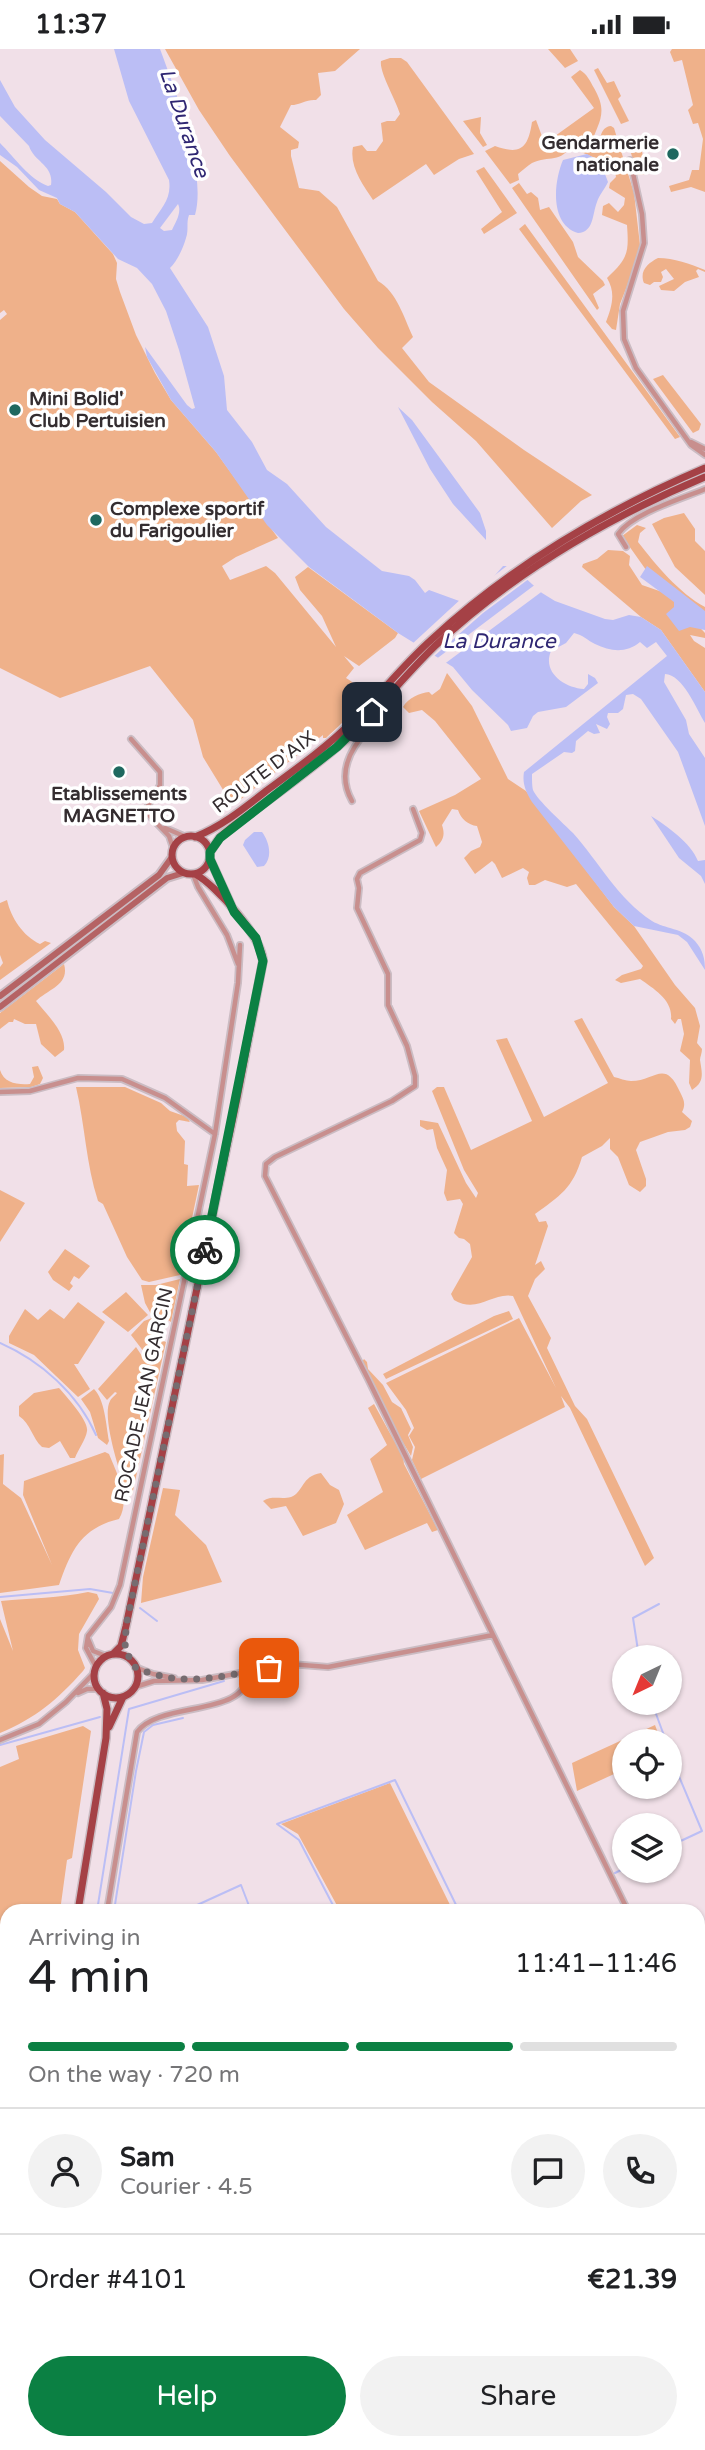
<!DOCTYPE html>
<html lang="en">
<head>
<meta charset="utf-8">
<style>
  :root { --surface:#fff; --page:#f2f2f2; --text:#202124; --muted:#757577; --line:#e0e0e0; --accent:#0b8043 }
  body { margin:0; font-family:"Varela Round",sans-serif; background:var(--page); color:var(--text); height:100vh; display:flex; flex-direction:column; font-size:26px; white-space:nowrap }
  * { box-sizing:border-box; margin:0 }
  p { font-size:23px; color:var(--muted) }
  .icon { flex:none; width:38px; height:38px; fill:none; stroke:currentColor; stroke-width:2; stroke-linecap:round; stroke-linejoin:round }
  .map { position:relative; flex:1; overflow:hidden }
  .drawer { position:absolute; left:0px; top:1855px; width:705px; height:546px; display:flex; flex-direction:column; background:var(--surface); border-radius:21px 21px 0 0; box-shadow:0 2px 5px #0004 }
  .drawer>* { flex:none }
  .needle { width:46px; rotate:223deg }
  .fabs { position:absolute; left:612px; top:1596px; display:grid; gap:14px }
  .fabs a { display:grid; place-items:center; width:70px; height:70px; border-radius:50%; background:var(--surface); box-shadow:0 2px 5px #0004; font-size:35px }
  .pin { position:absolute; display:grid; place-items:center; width:60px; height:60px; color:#fff; margin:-30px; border-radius:14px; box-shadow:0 4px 10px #0006 }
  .courier { position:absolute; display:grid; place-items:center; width:70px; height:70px; margin:-35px; border:5px solid #0b8043; border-radius:50%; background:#fff; color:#222; box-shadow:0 2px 9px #0007 }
  .summary em { font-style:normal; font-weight:600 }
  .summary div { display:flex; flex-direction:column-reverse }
  .summary { display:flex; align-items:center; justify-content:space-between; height:119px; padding:0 28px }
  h1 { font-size:46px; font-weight:600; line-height:52px }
  .bar { display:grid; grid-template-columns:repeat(4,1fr); gap:10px 7px; align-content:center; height:84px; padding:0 28px }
  .bar i { height:9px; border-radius:5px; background:var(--line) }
  .bar .selected { background:var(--accent) }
  .bar p { grid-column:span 4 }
  .line { display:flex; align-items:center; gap:18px; padding:0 28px; border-top:2px solid var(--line) }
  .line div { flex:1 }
  .round { display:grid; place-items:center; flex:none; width:74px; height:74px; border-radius:37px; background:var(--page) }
  .cta { display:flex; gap:14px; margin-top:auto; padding:14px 28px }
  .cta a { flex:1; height:80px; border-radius:42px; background:var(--accent); color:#fff; font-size:28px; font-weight:600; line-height:80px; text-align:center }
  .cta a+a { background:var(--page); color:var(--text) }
  .status { display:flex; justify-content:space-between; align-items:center; height:49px; padding:0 35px; background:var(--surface); direction:ltr }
  .status svg { height:19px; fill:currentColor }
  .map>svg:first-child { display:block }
  .green { fill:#efb18a }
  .water { fill:#bbbef5; fill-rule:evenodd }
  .pier { fill:#f1e0e8 }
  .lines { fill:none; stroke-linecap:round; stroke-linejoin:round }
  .stream { stroke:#bbbef5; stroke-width:2 }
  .river { stroke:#bbbef5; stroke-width:10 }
  .street-casing { stroke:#cbbcc3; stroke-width:8 }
  .secondary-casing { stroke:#cbbcc3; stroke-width:10 }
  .primary-casing { stroke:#cbbcc3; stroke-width:10 }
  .street { stroke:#c88f8e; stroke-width:4.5 }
  .secondary { stroke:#b56364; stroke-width:6 }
  .primary { stroke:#a54146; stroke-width:7 }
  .done { stroke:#766c70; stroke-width:7; stroke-dasharray:0 12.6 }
  .route { stroke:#0b8043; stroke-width:9 }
  .poi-dot { fill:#1f685f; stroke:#fff; stroke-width:2.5 }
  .labels { text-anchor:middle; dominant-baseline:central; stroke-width:7; stroke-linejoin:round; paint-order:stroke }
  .poi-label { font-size:19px; font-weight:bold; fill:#342d30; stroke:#fff; text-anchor:start }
  .street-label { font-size:19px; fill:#342d30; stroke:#fff }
  .water-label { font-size:21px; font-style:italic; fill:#2f2773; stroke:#fff }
</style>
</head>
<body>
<div class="status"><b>11:37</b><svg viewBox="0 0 49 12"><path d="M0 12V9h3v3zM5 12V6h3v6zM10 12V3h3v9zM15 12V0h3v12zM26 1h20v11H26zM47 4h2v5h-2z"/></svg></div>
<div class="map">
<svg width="705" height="2401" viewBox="0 0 705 2401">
  <rect width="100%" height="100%" fill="#f1e0e8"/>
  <path class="green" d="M165 0H360L335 22 318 24 321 46 316 51C307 50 300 56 291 56L280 78 299 93 298 99 291 101V107L299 139 319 142 337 158 378 232C397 243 404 269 413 288L402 299 429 333 524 401 592 446 581 452 552 479 476 392 432 353 378 299 344 260 230 107 199 61Z
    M548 0H570L578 12 565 19Z
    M672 0H705V143L691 138 671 143 669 137 689 131 692 121H699L703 90 698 74 693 75 688 61 693 56 682 11 674 13 670 3Z
    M390 9H401L407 13 474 105 459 110 434 126 426 115 373 151C363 136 349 117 353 98L362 96 367 102H376L383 92 381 74 387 72H395L400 65C396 51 379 23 381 12Z
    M598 19 607 34 614 32 621 47 618 50 629 72 621 75 594 21Z
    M580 21C587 25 590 32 594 39 609 65 598 73 590 98L598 103C600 93 599 78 611 77L614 79 634 144 640 196 636 214 620 255 616 281 612 280 606 273C612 257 616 244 607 229 628 209 629 204 627 176L602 166 603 157 609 154 618 163 624 156 625 149 609 139 610 134 616 128 614 117 581 103 584 95H572C561 115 549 106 532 114 527 117 523 121 518 125L519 131 510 135 485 102 495 97C520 106 528 100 532 73L536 71 543 90 555 87 594 59 571 28Z
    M481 68 480 84 487 96 483 98 463 72Z
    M642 102 646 125 637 126 631 104Z
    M0 112 29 138 42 147 57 150 60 155 75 163 113 205 117 214 116 230 120 243 136 286 155 324 171 351 216 403 278 489 236 508 222 517 230 531 266 517 275 524 336 598 322 567 300 541 295 528 308 518 398 584 395 589 359 617 344 607 354 619 346 629C379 647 341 674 326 689H323V686L236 754 225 744 203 708 193 671 150 617 60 649 0 619V271L7 265 4 261 0 264Z
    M484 118 517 164 484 185 481 180 502 163 476 122Z
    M519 134 527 145 531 143 538 149 540 161 549 158 573 193 578 208 603 232 605 236 593 245 599 259 597 261 512 139Z
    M525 175 680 388 675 390 519 180Z
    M658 209C674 209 690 215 705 221V223L698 220 696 222 699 228 685 233 674 242 661 241 659 237 674 230 666 220 661 223 663 228 661 233H654L650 236 644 234C639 222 648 214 658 209Z
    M663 326 701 375 699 381 693 384 653 330Z
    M684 464 695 480V492L705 502V546L675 518 652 475 664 469Z
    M637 476 646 479 640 484 638 493C656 516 679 544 705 558V572L651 528 622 487Z
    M608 501 623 502 630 507 629 516 642 536 668 545 705 584V589L690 586 694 592 705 599V643L661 581 641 568 582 518 583 515 597 510Z
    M447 624 472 657 508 730 526 742 614 858 634 877 675 936 695 959 700 977 697 994 702 1000C702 1004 700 1008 700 1011 702 1024 705 1033 692 1041L689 1034 690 1011 680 1002 684 985 681 970H678L675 975 671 970C673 951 654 940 640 930L621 934 615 931 622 926 641 920 643 917 576 835 567 838 545 831 535 836H529L527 829 529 823 523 819 502 829 495 815 492 812 475 825 464 809 471 802 480 798 482 793 477 777C468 776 461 770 458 761L452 760 442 776C445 785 444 791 436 798L434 794 419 762 455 746 481 730 435 672 422 661 409 664 403 658C408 649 420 644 429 643L432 646 440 640Z
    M7 851C11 869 23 887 40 895L45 892 51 894 0 931V918L3 914 0 906V854Z
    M64 915C70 936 48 940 36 952 47 966 66 983 64 1001L55 1008 41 995 36 975H25L14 970 13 973H9L0 980V964Z
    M582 969 614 1028C619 1029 626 1032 631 1032 655 1032 665 1009 680 1043 684 1051 686 1055 682 1063L692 1072 690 1078 685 1081 668 1083 640 1093 636 1101 646 1130V1137L640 1143 629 1136 618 1108 610 1100V1089L602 1097 582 1108C573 1139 560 1147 535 1165L539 1173 546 1172 548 1177 535 1216 541 1212 545 1220 535 1230 528 1247 551 1289 547 1299 575 1357 587 1370 654 1509 645 1517 570 1359 561 1347 565 1358 421 1430 412 1411 415 1398 409 1387 414 1379 406 1361 386 1334 519 1269 556 1339 513 1247C492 1243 478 1265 454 1251L451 1245 472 1208 470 1195 464 1190 459 1189 454 1184 463 1155 460 1150 447 1152 444 1144 447 1121 437 1099 433 1080 427 1081 420 1077V1071L438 1074 466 1134 476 1149 478 1144 464 1121 432 1042 437 1038H444L471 1101 532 1072 496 991 507 989 544 1068 608 1034 574 972Z
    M38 1017 43 1029 40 1035 31 1038 0 1039V1021C4 1034 17 1036 30 1035L34 1028 32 1018Z
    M76 1038H125L161 1054 170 1062 187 1068 190 1073 179 1071 176 1074 177 1082 185 1092 184 1115 188 1116 187 1137 199 1136 180 1226 149 1233 142 1231 127 1208 103 1155 98 1152C86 1115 85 1076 76 1038Z
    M0 1141 25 1154 0 1193Z
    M65 1200 90 1217 79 1230 74 1227 70 1234 73 1237 69 1242 53 1231 48 1223Z
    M180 1230 171 1273 163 1268 151 1265 145 1254 141 1236H156Z
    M126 1243 148 1266 128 1283 102 1263Z
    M78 1253 105 1273 78 1315H74L90 1340 78 1348 34 1306 9 1294V1287L25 1260 38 1271 50 1260 64 1270Z
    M509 1262 513 1270 386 1330 383 1325 494 1267Z
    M152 1269C160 1272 162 1276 164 1285L161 1291 166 1293 132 1446 127 1444C121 1427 101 1368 110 1352 111 1349 115 1347 117 1344L115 1343 107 1351 98 1340 136 1298 142 1307 144 1303 131 1286 144 1272Z
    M364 1310 367 1313 368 1320 383 1336 392 1353 401 1359 411 1380 408 1386 413 1398 411 1407 391 1373 362 1313Z
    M59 1339C66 1347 89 1372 87 1382 86 1390 78 1401 75 1409H70L60 1392 49 1399 42 1398C32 1389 31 1375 19 1367V1357L34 1344Z
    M94 1340C105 1351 106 1376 109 1392L107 1396 98 1389 90 1363 81 1350Z
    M374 1355 403 1408 404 1415 438 1481 432 1483 427 1474 365 1501 347 1466 383 1443 370 1410 387 1396 368 1359Z
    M105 1403 109 1405C117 1425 131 1450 119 1470 81 1479 71 1502 59 1536L0 1544V1406L4 1405 3 1435 21 1449 52 1516 23 1446 24 1432Z
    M321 1424 330 1436 339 1441 344 1455 336 1474 303 1487 286 1457 271 1460 263 1452C273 1446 281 1451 291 1448 304 1443 301 1427 321 1424Z
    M163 1439 180 1441 175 1466 206 1496 222 1533 141 1554 143 1528Z
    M88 1543 97 1545 99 1550 79 1585 78 1601 85 1619 83 1622C57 1651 36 1669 0 1684V1570L13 1602 1 1552C30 1549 60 1549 88 1543Z
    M655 1676 661 1692H625V1720L577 1742 572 1714Z
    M83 1677 91 1682 72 1809 67 1811 60 1862H7V1921L0 1916V1718L19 1710 16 1697Z
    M390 1734 453 1862H340L298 1785 281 1775Z
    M705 1992V2020L698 2022V1994Z"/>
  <path class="water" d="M114 0H160C175 41 207 123 195 166H189C186 174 189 180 186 189 183 199 178 211 170 219L208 278 224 327 227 361 252 393 267 421 287 435 326 478 382 522 409 527 415 531 425 544 429 541 462 553 484 539 503 517H512L542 544 555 552 605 570 613 571 629 566 641 568 661 581 705 643V674C696 659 683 626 665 625L664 633 686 671 689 685 705 709V777L678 703 641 650 633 645 626 646 623 660 618 664H608L607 668 610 675 607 680 596 675 600 684 594 685 588 682 576 692 575 702 572 704 564 703 532 725C532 730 532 737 533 741 537 751 564 775 573 784 599 813 618 850 652 872 665 880 683 879 695 892 703 901 705 910 705 921L687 893 678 886 634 877 614 858 532 753C526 743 522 735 524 723L667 607 656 593 647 599 640 593C627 604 611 603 595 595 587 591 583 586 574 584L566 594 551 602C542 623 564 639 584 640L588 635V625L595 629 598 634 566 658 538 663 533 667 527 679 511 682 508 676 472 641 453 618 398 584 309 518 267 476 216 403 171 351 147 308 145 298 187 356 192 360 195 359 179 301 166 262 152 235 137 219 118 210 75 163 60 155 57 149 39 141 17 118 0 106V94C15 109 29 130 48 137L51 136C54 116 34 113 29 97L0 67V31L15 58 45 91 106 143 131 168 144 175 152 174C161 159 172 150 169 131L129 52ZM178 155C182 163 176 173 172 181L164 182 160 179Z
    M587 105 600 112 608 133C605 140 599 146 597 153 592 166 594 183 578 184 549 175 554 132 563 111Z
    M398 358 412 371 480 464 486 482V491L453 455 430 420Z
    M647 517 705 562V581L690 578 679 582 666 565 674 558V553L640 528Z
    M651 767C667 777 691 794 698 812L705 811V835L701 827 679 809Z
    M254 783H262C269 792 273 808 264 817L257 818 243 796 245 791Z"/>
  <path class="pier" d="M512 513 530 529 483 564 432 609 411 596 462 549 473 543Z
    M536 535 544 541 443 616 435 611Z"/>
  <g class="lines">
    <path class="stream" d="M0 1294C41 1312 78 1345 96 1386
      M0 1548 90 1540 113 1544
      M140 1559 157 1572
      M639 1608 633 1569 659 1555
      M652 1654 666 1692
      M0 1696 100 1668
      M670 1706 702 1782 670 1797
      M615 1824 625 1819
      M97 1862 129 1660 224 1632
      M114 1862 136 1722 144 1683 153 1676 183 1669
      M184 1862 241 1836 251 1862
      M336 1862 299 1791 277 1775 395 1731 459 1862
      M454 2394 456 2401
      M605 2394 609 2401
      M267 2401 281 2394"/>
    <path class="river" d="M698 1992 705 1989
      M0 2336 7 2335"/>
    <defs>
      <path id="street" d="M630 111 642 165 644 194 623 262 624 290 636 319 691 396 705 406
        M691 393 705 400
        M626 498 618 485C633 464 681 450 705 440
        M131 690 160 723V736L145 762 169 787 173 799
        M352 752C329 711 369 678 398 653
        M413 760 422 784 420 791 360 824 357 830 359 839 357 859 388 925V956L407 997 415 1027V1037L392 1052 275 1108 266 1115 265 1127 368 1330 628 1862
        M165 779 186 788
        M193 825 198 838 227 886 238 915
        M0 1043 30 1042 78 1029 122 1030 165 1049 215 1085
        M88 1590 93 1602 106 1607
        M96 1618 86 1599 88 1587 111 1558 120 1536 215 1085 238 934 240 896
        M135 1618 153 1625 174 1629
        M135 1638 154 1632 202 1631 290 1615 328 1618 493 1586
        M78 1644 87 1640H99
        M0 1691 39 1675 66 1653 94 1624
        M107 1862 137 1683C160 1651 250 1669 247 1623
        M0 1925 7 1931
        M698 2170 705 2166
        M601 2394 605 2401"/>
      <path id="secondary" d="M0 947 159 826 172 808
        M0 958 167 829 183 824"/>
      <path id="primary" d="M172 806a19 19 0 1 1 38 0a19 19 0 1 1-38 0Z
        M195 788C222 777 243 760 266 742 296 720 327 698 353 672 380 646 403 616 431 591 512 516 604 462 705 419
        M210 803 220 788 232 778C270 749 311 722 346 690 378 661 404 627 435 597 513 524 607 469 705 428
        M210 810 231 856
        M113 1605 121 1597 126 1577 237 1049 263 912C262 888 216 836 195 825
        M94 1627a22 22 0 1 1 44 0a22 22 0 1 1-44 0Z
        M109 1678 123 1648
        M78 1862 106 1689 107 1660 103 1644
        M0 2311 7 2279"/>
    </defs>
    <use href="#street" class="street-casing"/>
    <use href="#secondary" class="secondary-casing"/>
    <use href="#primary" class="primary-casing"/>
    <use href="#street" class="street"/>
    <use href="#secondary" class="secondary"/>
    <use href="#primary" class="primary"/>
  </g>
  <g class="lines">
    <path class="done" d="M205 1201 126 1577 125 1601 135 1618C182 1640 221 1627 269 1619"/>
    <path class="route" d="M205 1201 263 912 256 889 234 863 210 810V803L220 789 337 698 372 663"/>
  </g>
  <g class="poi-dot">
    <circle cx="673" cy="105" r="7"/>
    <circle cx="15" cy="361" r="7"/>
    <circle cx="96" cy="471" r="7"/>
    <circle cx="119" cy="723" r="7"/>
  </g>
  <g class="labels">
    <g class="poi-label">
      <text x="659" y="94" text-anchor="end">Gendarmerie<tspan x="659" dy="22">nationale</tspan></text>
      <text x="29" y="350">Mini Bolid'<tspan x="29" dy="22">Club Pertuisien</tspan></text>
      <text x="110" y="460">Complexe sportif<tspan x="110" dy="22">du Farigoulier</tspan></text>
      <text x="119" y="745" text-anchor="middle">Etablissements<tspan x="119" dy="22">MAGNETTO</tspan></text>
    </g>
    <g class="street-label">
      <text transform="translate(264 723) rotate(-37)">ROUTE D'AIX</text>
      <text transform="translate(144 1346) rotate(-78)">ROCADE JEAN GARCIN</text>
    </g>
    <g class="water-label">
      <text transform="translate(184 74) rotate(71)">La Durance</text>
      <text x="499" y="592">La Durance</text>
    </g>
  </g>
</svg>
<div class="fabs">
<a><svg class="needle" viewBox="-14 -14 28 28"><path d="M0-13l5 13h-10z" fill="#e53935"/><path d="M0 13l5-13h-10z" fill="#757577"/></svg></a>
<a><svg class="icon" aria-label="locate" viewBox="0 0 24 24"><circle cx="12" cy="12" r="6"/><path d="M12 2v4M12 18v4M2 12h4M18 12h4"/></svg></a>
<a><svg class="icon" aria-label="layers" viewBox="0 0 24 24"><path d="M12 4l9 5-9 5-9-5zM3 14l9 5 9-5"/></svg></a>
</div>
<div class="pin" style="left:269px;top:1619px;background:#ea580c"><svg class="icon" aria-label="bag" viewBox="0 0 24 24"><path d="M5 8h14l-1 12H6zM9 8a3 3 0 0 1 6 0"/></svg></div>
<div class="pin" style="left:372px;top:663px;background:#1f2937"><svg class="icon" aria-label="home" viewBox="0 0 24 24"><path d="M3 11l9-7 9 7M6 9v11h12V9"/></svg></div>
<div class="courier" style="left:205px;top:1201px"><svg class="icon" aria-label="bike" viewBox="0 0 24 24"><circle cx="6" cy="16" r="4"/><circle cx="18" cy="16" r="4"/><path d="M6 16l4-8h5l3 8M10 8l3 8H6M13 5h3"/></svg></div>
<section class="drawer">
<div class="summary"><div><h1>4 min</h1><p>Arriving in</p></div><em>11:41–11:46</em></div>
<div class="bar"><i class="selected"></i><i class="selected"></i><i class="selected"></i><i></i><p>On the way · 720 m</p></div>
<div class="line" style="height:126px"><a class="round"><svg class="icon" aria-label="person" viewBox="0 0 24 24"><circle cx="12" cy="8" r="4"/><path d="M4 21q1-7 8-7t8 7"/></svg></a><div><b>Sam</b><p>Courier · 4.5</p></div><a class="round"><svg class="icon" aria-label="chat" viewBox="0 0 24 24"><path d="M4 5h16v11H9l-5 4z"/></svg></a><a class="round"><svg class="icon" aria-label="phone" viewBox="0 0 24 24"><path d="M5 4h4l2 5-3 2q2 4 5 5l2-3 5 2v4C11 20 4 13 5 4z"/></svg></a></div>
<div class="line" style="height:91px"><div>Order #4101</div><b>€21.39</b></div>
<div class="cta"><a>Help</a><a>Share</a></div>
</section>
</div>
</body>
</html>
